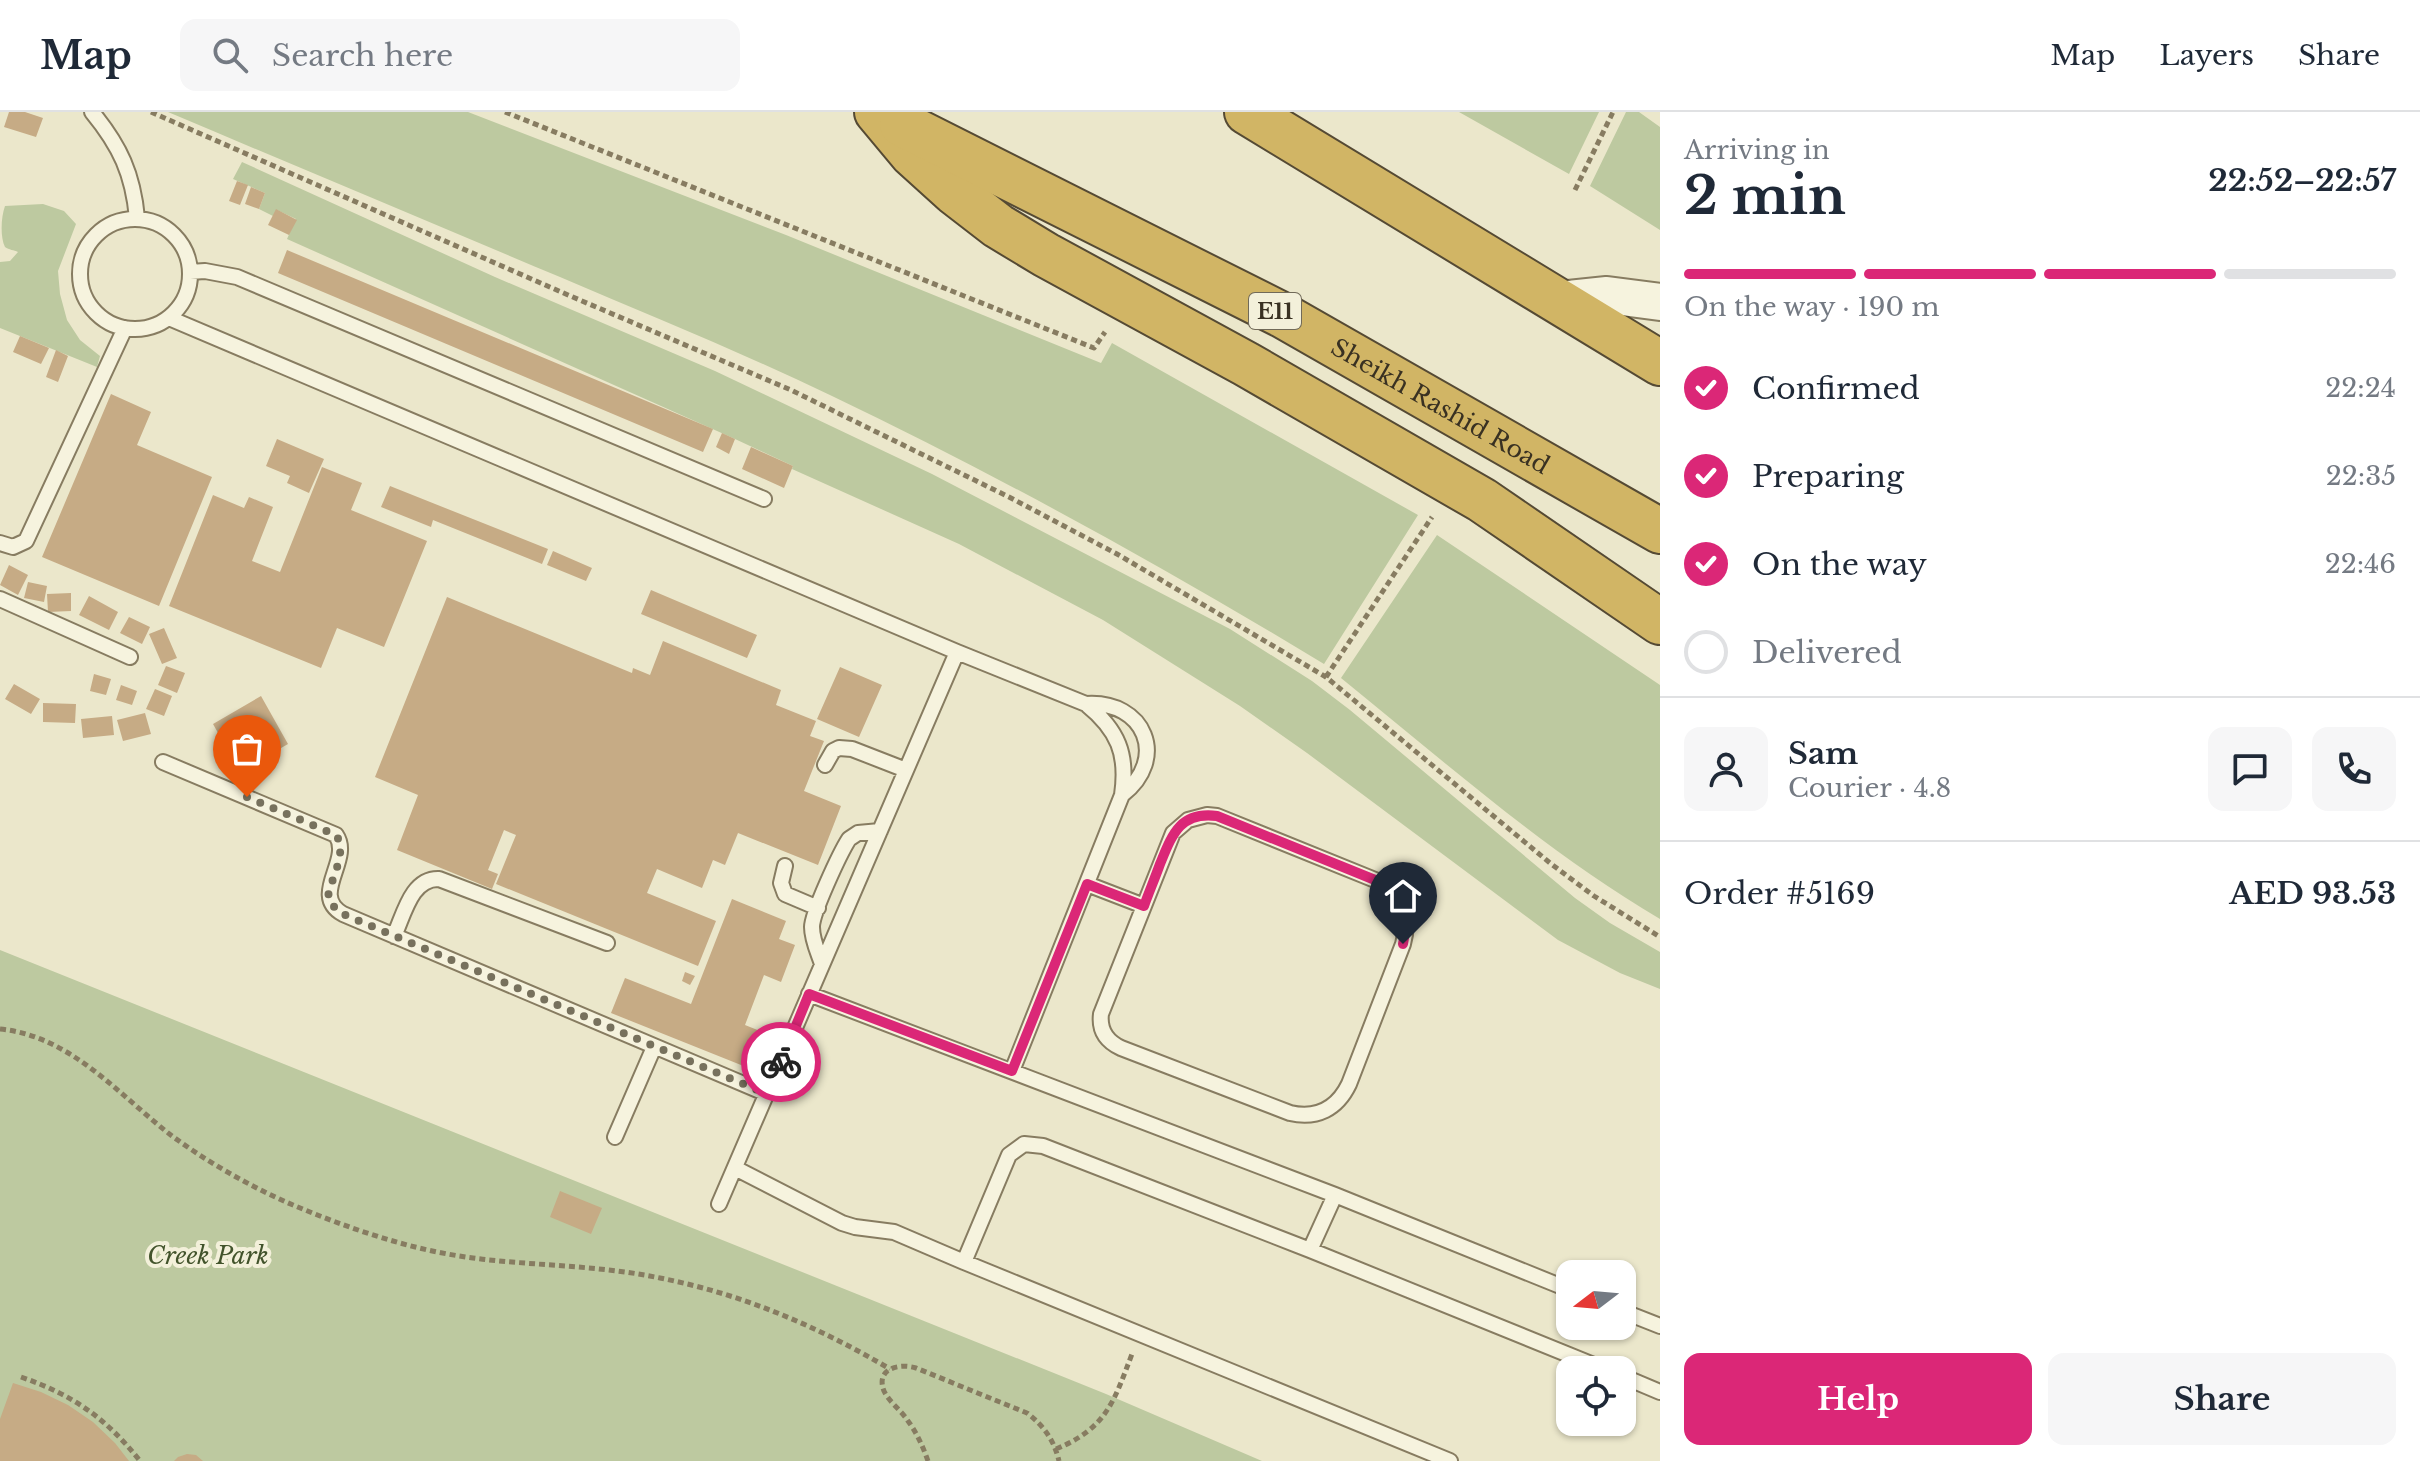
<!DOCTYPE html>
<html lang="en">
<head>
<meta charset="utf-8">
<style>
  :root { --surface:#fff; --page:#f6f6f7; --text:#1f2937; --muted:#747a83; --line:#e0e1e3; --accent:#db2777 }
  body { margin:0; font-family:"Libre Baskerville",serif; background:var(--page); color:var(--text); height:100vh; display:flex; flex-direction:column; font-size:30px; white-space:nowrap }
  * { box-sizing:border-box; margin:0 }
  p { font-size:26px; color:var(--muted) }
  .icon { flex:none; width:44px; height:44px; fill:none; stroke:currentColor; stroke-width:2; stroke-linecap:round; stroke-linejoin:round }
  .map { position:relative; flex:1; overflow:hidden }
  .details { display:flex; flex-direction:column; background:var(--surface); width:760px }
  .details>* { flex:none }
  .needle { width:52px; rotate:254deg }
  .tools { position:absolute; left:1556px; top:1148px; display:grid; gap:16px }
  .tools a { display:grid; place-items:center; width:80px; height:80px; border-radius:16px; background:var(--surface); box-shadow:0 2px 6px #0004; font-size:40px }
  .pin { position:absolute; display:grid; place-items:center; width:68px; height:68px; color:#fff; margin:-82px -34px; border-radius:50% 50% 50% 0; rotate:-45deg; box-shadow:0 0 8px #0007 }
  .pin .icon { rotate:45deg }
  .courier { position:absolute; display:grid; place-items:center; width:80px; height:80px; margin:-40px; border:6px solid #db2777; border-radius:50%; background:#fff; color:#222; box-shadow:0 2px 10px #0007 }
  .summary em { font-style:normal; font-weight:700 }
  .summary div { display:flex; flex-direction:column-reverse }
  .summary { display:flex; align-items:center; justify-content:space-between; height:136px; padding:0 24px }
  h1 { font-size:52px; font-weight:700; line-height:60px }
  .bar { display:grid; grid-template-columns:repeat(4,1fr); gap:12px 8px; align-content:center; height:96px; padding:0 24px }
  .bar i { height:10px; border-radius:6px; background:var(--line) }
  .bar .on { background:var(--accent) }
  .bar p { grid-column:span 4 }
  .line { display:flex; align-items:center; gap:20px; padding:0 24px; border-top:2px solid var(--line) }
  .line div { flex:1 }
  .round { display:grid; place-items:center; flex:none; width:84px; height:84px; border-radius:16px; background:var(--page) }
  ol { padding:0 24px; list-style:none }
  li { display:flex; align-items:center; gap:24px; height:88px }
  li p { margin-inline-start:auto }
  li .icon { padding:8px; border-radius:50%; background:var(--accent); color:#fff; stroke-width:4 }
  li:last-child { color:var(--muted) }
  li i { width:44px; height:44px; border:4px solid var(--line); border-radius:50% }
  .primary-button { display:flex; gap:16px; margin-top:auto; padding:16px 24px }
  .primary-button a { flex:1; height:92px; border-radius:16px; background:var(--accent); color:#fff; font-size:32px; font-weight:700; line-height:92px; text-align:center }
  .primary-button a+a { background:var(--page); color:var(--text) }
  header { display:flex; align-items:center; gap:48px; box-sizing:border-box; height:112px; padding:0 40px; background:var(--surface); border-bottom:2px solid var(--line) }
  header strong { font-size:38px }
  nav { display:flex; gap:44px; margin-inline-start:auto; font-size:28px }
  .search { width:560px; height:72px; background:var(--page); display:flex; align-items:center; gap:20px; box-sizing:border-box; padding:0 28px; border-radius:16px; color:var(--muted); font-size:30px }
  main { display:flex; flex:1; min-height:0 }
  .map>svg:first-child { display:block }
  .green { fill:#bdc9a0 }
  .building { fill:#c6ab85 }
  .lines { fill:none; stroke-linecap:round; stroke-linejoin:round }
  .service-casing { stroke:#877c61; stroke-width:18 }
  .tertiary-casing { stroke:#877c61; stroke-width:40 }
  .motorway-casing { stroke:#554a34; stroke-width:48 }
  .path { stroke:#877c61; stroke-width:5; stroke-dasharray:6 4; stroke-linecap:butt }
  .service { stroke:#f6f3de; stroke-width:14 }
  .tertiary { stroke:#f6f3de; stroke-width:36 }
  .motorway { stroke:#d1b565; stroke-width:44 }
  .done { stroke:#77715d; stroke-width:8; stroke-dasharray:0 14.4 }
  .route { stroke:#db2777; stroke-width:10 }
  .labels { text-anchor:middle; dominant-baseline:central; stroke-width:8; stroke-linejoin:round; paint-order:stroke }
  .shield { fill:#f3f0da; stroke:#716a59; stroke-width:2 }
  .shield-label { font-size:22px; font-weight:bold; fill:#393122 }
  .street-label { font-size:24px; fill:#393122; stroke:#f3f0da }
  .park-label { font-size:24px; font-style:italic; fill:#42532b; stroke:#f3f0da }
</style>
</head>
<body>
<header>
<strong>Map</strong>
<div class="search"><svg class="icon" aria-label="search" viewBox="0 0 24 24"><circle cx="10" cy="10" r="6"/><path d="M15 15l6 6"/></svg>Search here</div>
<nav><a>Map</a><a>Layers</a><a>Share</a></nav>
</header>
<main>
<div class="map">
<svg width="1660" height="1349" viewBox="0 0 1660 1349">
  <rect width="100%" height="100%" fill="#ebe7cb"/>
  <path class="green" d="M168 0H468L786 123 1101 251 1112 231 1418 403 1324 552C1164 455 1001 365 832 284 743 241 651 204 560 165 429 110 298 55 168 0Z
    M1459 0H1599L1569 62Z
    M1626 0H1639L1660 15V118L1590 74Z
    M242 50 495 165 715 259 932 362 1230 517 1312 569 1350 598 1575 786 1610 811 1660 840V877L1620 861 1558 828 1307 641 1240 594 1103 508 959 432 792 357 793 354 735 327 287 127 296 107 277 98 273 104 259 97 265 81 233 67Z
    M43 92 64 99 76 112 58 159 60 182 67 208 80 228 100 244 97 255 0 216V150L10 149 18 140C14 138 9 138 5 135 0 125 1 105 5 94Z
    M1437 423 1660 573V807C1545 739 1445 650 1341 566Z
    M0 838 1106 1282 1262 1349H0Z"/>
  <path class="building" d="M9 0H25L43 6 36 25 4 15Z
    M237 69 248 73 240 93 229 89Z
    M251 75 265 81 259 97 245 92Z
    M276 97 297 108 289 123 268 113Z
    M287 138 713 317 703 340 278 161Z
    M20 224 49 236 41 252 13 240Z
    M56 238 68 244 58 270 46 265Z
    M111 282 151 300 137 333 212 365 159 494 42 445Z
    M722 321 735 327 729 342 716 335Z
    M277 327 324 347 309 381 287 371 290 364 266 354Z
    M751 335 793 354 784 376 742 357Z
    M322 355 362 371 351 398 427 429 384 535 337 516 321 556 169 494 213 383 244 396 249 385 273 395 252 449 280 460Z
    M390 374 548 437 542 452 433 408 431 415 381 395Z
    M553 439 592 456 586 469 547 453Z
    M9 453 28 463 18 483 0 473Z
    M28 470 47 474 44 490 24 486Z
    M651 478 757 523 747 546 641 502Z
    M71 481V499L48 500 47 482Z
    M89 484 118 500 109 518 79 503Z
    M447 485 632 561 633 556 650 563 663 529 781 578 776 593 816 609 810 624 824 629 804 679 841 694 818 753 738 721 725 753 713 748 702 776 657 757 647 781 716 809 698 854 496 772 516 723 504 718 488 758 498 762 492 777 397 738 418 683 375 665Z
    M129 505 150 515 142 532 120 521Z
    M164 516 177 546 162 552 149 522Z
    M166 554 185 561 177 581 158 573Z
    M840 555 882 573 859 625 817 607Z
    M94 562 111 567 106 583 90 579Z
    M14 572 40 587 31 602 5 587Z
    M121 573 137 579 132 593 116 588Z
    M155 577 172 584 164 604 146 597Z
    M261 584 288 632 240 660 213 612Z
    M43 591 76 592 75 611 43 610Z
    M145 601 151 622 123 629 117 608Z
    M112 604 114 623 83 626 81 607Z
    M732 787 786 809 779 827 795 833 781 870 764 863 745 913 760 919 746 955 611 901 625 866 691 892Z
    M685 860 695 864 690 873 682 869Z
    M560 1079 602 1096 591 1122 550 1105Z
    M13 1271 41 1280 68 1293 93 1310 115 1331 129 1349H0V1307Z
    M187 1342 196 1343 203 1349H174L178 1345Z"/>
  <g class="lines">
    <defs>
      <path id="service" d="M92 0C120 34 133 62 137 106
        M80 162a55 55 0 1 1 110 0a55 55 0 1 1-110 0Z
        M190 160 205 159 237 165 764 387
        M169 206 957 540 1086 592C1118 618 1128 642 1122 683L1012 959
        M0 431 13 435 26 429 125 216
        M0 487 130 545
        M1086 592C1145 588 1169 647 1122 683
        M163 650 336 723C353 748 309 783 343 802L767 982
        M825 653 833 639 839 636 852 637 906 658
        M1207 703 1217 704 1380 770C1403 785 1410 806 1403 832L1349 972C1337 997 1317 1007 1290 1001L1121 936C1106 929 1099 918 1101 902L1173 721 1188 708Z
        M785 754 781 771 785 782 818 796
        M1087 772 1144 794
        M394 824C404 803 411 766 439 767L607 831
        M822 852C818 840 812 828 812 815 812 801 840 741 849 727L858 721 880 719
        M809 882 1335 1083 1570 1178
        M615 1025 654 935
        M735 1056 842 1111 855 1115 894 1120 964 1150
        M719 1092 957 540
        M1310 1138 1335 1083
        M1622 1199 1660 1214
        M1622 1264 1660 1280
        M1450 1349 964 1150 1009 1043 1024 1032 1043 1034 1310 1138 1606 1258"/>
      <path id="tertiary" d="M1559 188 1607 183 1660 190"/>
      <g id="motorway">
        <path d="M877 0 912 42 954 80 998 114 1046 143 1246 252 1482 388 1660 510"/>
        <path d="M1247 0 1660 251"/>
        <path id="s1" d="M902 12 1282 203 1660 419"/>
      </g>
    </defs>
    <use href="#service" class="service-casing"/>
    <use href="#tertiary" class="tertiary-casing"/>
    <use href="#motorway" class="motorway-casing"/>
    <path class="path" d="M151 0 568 183 791 278 1009 385 1117 442 1326 565 1550 751 1594 784 1660 825
      M505 0 1094 236 1105 220
      M1575 78 1613 0
      M1326 565 1432 405
      M0 917C71 924 119 983 172 1024 209 1051 251 1075 293 1093 350 1117 411 1138 473 1146 535 1154 598 1153 660 1166 742 1182 817 1214 890 1257
      M21 1265C73 1283 106 1306 140 1349
      M1056 1337C1107 1316 1114 1289 1132 1242
      M928 1349C923 1335 917 1321 908 1309 901 1298 889 1290 884 1279 875 1256 900 1251 916 1256L1027 1301C1044 1314 1054 1328 1059 1349"/>
    <use href="#service" class="service"/>
    <use href="#tertiary" class="tertiary"/>
    <use href="#motorway" class="motorway"/>
  </g>
  <g class="lines">
    <path class="done" d="M247 685 336 723C348 741 331 765 328 785L336 798 343 802 767 982 781 950"/>
    <path class="route" d="M781 950 809 882 1012 959 1087 772 1144 794C1149 780 1155 766 1160 752 1172 723 1180 699 1217 704L1380 770C1403 785 1409 806 1403 832"/>
  </g>
  <g class="labels">
    <rect class="shield" x="1249" y="181" width="52" height="36" rx="6"/>
    <g class="shield-label">
      <text x="1275" y="199">E11</text>
    </g>
    <g class="street-label">
      <text stroke="none"><textPath href="#s1" startOffset="608">Sheikh Rashid Road</textPath></text>
    </g>
    <g class="park-label">
      <text x="208" y="1143">Creek Park</text>
    </g>
  </g>
</svg>
<div class="tools">
<a><svg class="needle" viewBox="-14 -14 28 28"><path d="M0-13l5 13h-10z" fill="#e53935"/><path d="M0 13l5-13h-10z" fill="#747a83"/></svg></a>
<a><svg class="icon" aria-label="locate" viewBox="0 0 24 24"><circle cx="12" cy="12" r="6"/><path d="M12 2v4M12 18v4M2 12h4M18 12h4"/></svg></a>
</div>
<div class="pin" style="left:247px;top:685px;background:#ea580c"><svg class="icon" aria-label="bag" viewBox="0 0 24 24"><path d="M5 8h14l-1 12H6zM9 8a3 3 0 0 1 6 0"/></svg></div>
<div class="pin" style="left:1403px;top:832px;background:#1f2937"><svg class="icon" aria-label="home" viewBox="0 0 24 24"><path d="M3 11l9-7 9 7M6 9v11h12V9"/></svg></div>
<div class="courier" style="left:781px;top:950px"><svg class="icon" aria-label="bike" viewBox="0 0 24 24"><circle cx="6" cy="16" r="4"/><circle cx="18" cy="16" r="4"/><path d="M6 16l4-8h5l3 8M10 8l3 8H6M13 5h3"/></svg></div>
</div>
<section class="details">
<div class="summary"><div><h1>2 min</h1><p>Arriving in</p></div><em>22:52–22:57</em></div>
<div class="bar"><i class="on"></i><i class="on"></i><i class="on"></i><i></i><p>On the way · 190 m</p></div>
<ol>
<li><svg class="icon" aria-label="check" viewBox="0 0 24 24"><path d="M5 12l5 5 9-10"/></svg>Confirmed<p>22:24</p></li>
<li><svg class="icon" aria-label="check" viewBox="0 0 24 24"><path d="M5 12l5 5 9-10"/></svg>Preparing<p>22:35</p></li>
<li><svg class="icon" aria-label="check" viewBox="0 0 24 24"><path d="M5 12l5 5 9-10"/></svg>On the way<p>22:46</p></li>
<li><i></i>Delivered</li>
</ol>
<div class="line" style="height:144px"><a class="round"><svg class="icon" aria-label="person" viewBox="0 0 24 24"><circle cx="12" cy="8" r="4"/><path d="M4 21q1-7 8-7t8 7"/></svg></a><div><b>Sam</b><p>Courier · 4.8</p></div><a class="round"><svg class="icon" aria-label="chat" viewBox="0 0 24 24"><path d="M4 5h16v11H9l-5 4z"/></svg></a><a class="round"><svg class="icon" aria-label="phone" viewBox="0 0 24 24"><path d="M5 4h4l2 5-3 2q2 4 5 5l2-3 5 2v4C11 20 4 13 5 4z"/></svg></a></div>
<div class="line" style="height:104px"><div>Order #5169</div><b>AED 93.53</b></div>
<div class="primary-button"><a>Help</a><a>Share</a></div>
</section>
</main>
</body>
</html>
